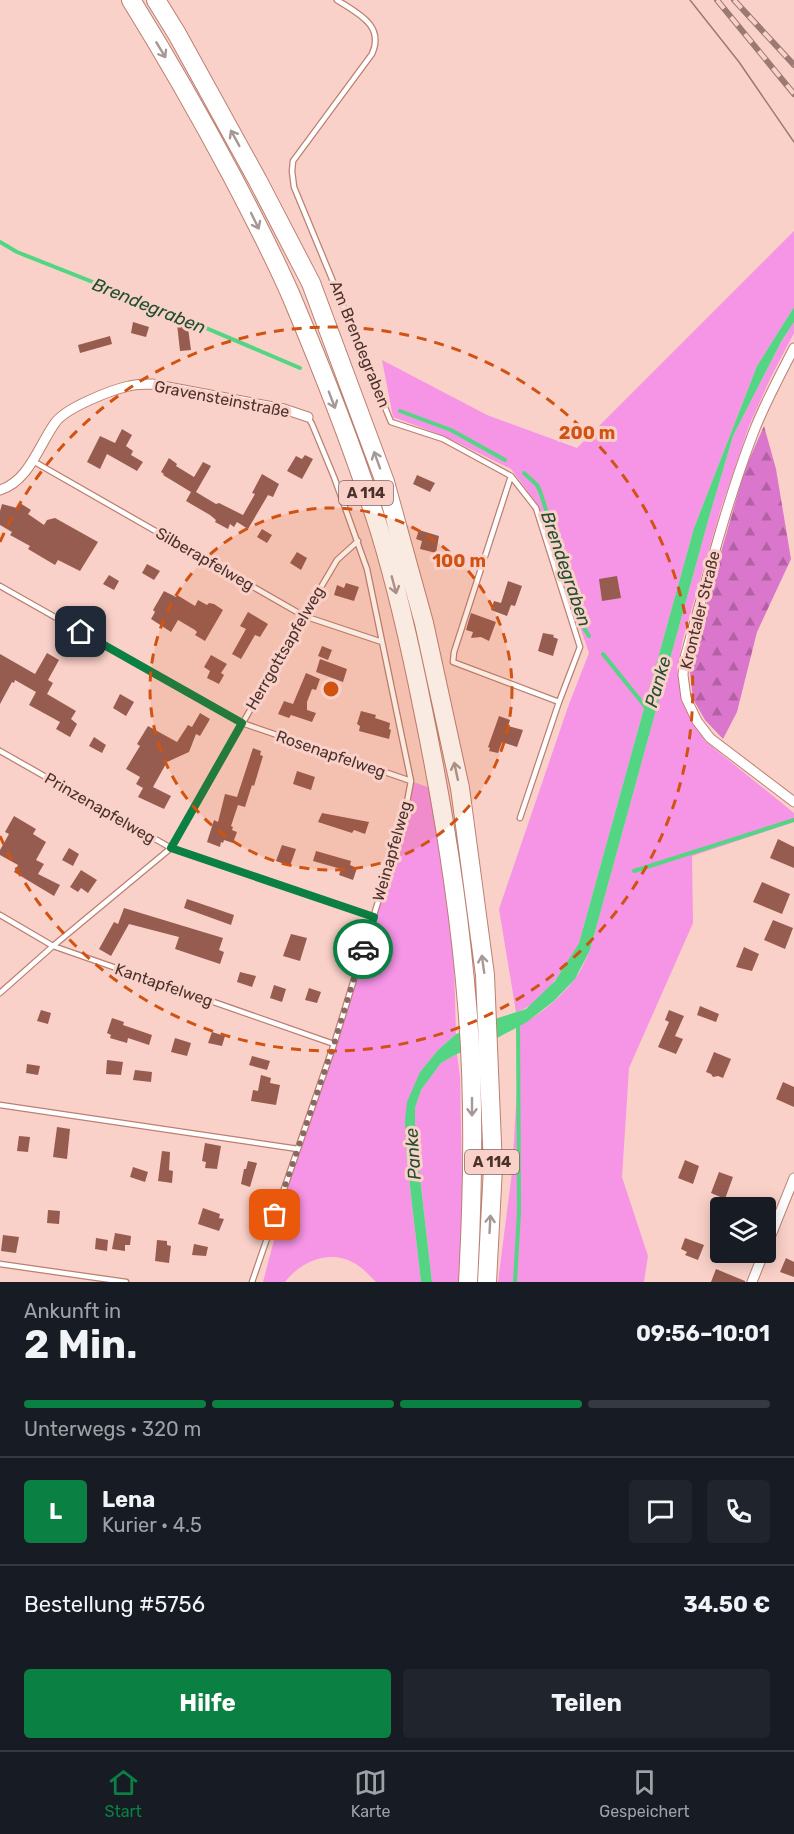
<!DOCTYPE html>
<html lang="de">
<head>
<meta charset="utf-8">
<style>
  :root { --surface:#171b24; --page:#20242c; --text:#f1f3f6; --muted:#9ea1a6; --line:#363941; --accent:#0b8043 }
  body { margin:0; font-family:Rubik,sans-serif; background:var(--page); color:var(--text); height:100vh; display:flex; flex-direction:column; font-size:22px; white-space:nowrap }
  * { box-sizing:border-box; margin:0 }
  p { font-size:20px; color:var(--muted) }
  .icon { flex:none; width:33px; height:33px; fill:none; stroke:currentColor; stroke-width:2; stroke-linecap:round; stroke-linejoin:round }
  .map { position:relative; height:1282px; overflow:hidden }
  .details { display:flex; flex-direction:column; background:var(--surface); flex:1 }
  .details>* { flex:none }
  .fabs { position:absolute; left:710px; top:1197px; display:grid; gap:12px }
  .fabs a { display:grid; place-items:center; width:66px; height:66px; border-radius:6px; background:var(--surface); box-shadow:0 3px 15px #0003; font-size:30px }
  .pin { position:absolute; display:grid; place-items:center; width:51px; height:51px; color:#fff; margin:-26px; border-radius:12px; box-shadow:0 3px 9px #0006 }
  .courier { position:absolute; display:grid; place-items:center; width:60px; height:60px; margin:-30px; border:4px solid #0b8043; border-radius:50%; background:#fff; color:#222; box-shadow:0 2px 8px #0007 }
  .overview em { font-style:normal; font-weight:700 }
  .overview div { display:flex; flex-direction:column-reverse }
  .overview { display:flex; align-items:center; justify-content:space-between; height:102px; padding:0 24px }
  h1 { font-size:39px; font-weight:700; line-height:45px }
  .bar { display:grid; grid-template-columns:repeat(4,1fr); gap:9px 6px; align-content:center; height:72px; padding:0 24px }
  .bar i { height:8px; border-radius:4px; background:var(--line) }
  .bar .current { background:var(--accent) }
  .bar p { grid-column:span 4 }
  .line { display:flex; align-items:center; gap:15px; padding:0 24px; border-top:2px solid var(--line) }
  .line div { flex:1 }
  .round { display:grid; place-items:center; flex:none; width:63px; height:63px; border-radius:6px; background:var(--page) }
  .cta { display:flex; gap:12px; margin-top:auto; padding:12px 24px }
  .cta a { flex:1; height:69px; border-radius:6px; background:var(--accent); color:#fff; font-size:24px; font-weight:700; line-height:69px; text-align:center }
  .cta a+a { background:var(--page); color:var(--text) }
  .dock { display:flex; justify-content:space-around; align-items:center; height:84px; border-top:2px solid var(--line); background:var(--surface); font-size:16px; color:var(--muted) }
  .dock a { display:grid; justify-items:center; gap:3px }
  .dock .current { color:var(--accent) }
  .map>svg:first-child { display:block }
  .green { fill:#f694e6 }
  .forest { fill:url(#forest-firs) }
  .water { fill:#54d584 }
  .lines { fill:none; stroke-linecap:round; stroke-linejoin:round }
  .stream { stroke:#54d584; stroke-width:4 }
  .building { fill:#965c50 }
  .lane-casing { stroke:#bc7f71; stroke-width:7 }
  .street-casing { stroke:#bc7f71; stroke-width:11 }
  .highway-casing { stroke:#bc7f71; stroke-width:20 }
  .lane { stroke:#fff; stroke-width:4.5 }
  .street { stroke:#fff; stroke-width:9 }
  .highway { stroke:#fff; stroke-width:18 }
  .tram { stroke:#9b7a73; stroke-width:1.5 }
  .rail-casing { stroke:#9b7a73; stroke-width:6 }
  .rail { stroke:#fad1c8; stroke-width:4; stroke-dasharray:11; stroke-linecap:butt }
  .oneway { stroke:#a69896 }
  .done { stroke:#896a63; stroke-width:6; stroke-dasharray:0 10.8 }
  .route { stroke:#0b8043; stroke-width:8 }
  .ring { fill:none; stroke:#d15311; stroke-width:3; stroke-dasharray:10 8 }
  .labels { text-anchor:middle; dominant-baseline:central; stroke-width:6; stroke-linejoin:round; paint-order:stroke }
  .shield { fill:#fad1c8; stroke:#80625b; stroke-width:1.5 }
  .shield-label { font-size:15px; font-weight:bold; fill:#4c322c }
  .street-label { font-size:16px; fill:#4c322c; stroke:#fad1c8 }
  .water-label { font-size:18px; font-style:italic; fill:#1e5030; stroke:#fad1c8 }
  .centre { fill:#d15311; stroke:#fad1c8; stroke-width:3 }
  .ring-label { font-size:18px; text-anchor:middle; font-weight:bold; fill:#d15311; stroke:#fad1c8; stroke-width:6; stroke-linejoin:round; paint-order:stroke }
</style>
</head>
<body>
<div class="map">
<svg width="794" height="1282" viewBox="0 0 794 1282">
  <defs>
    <pattern id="forest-firs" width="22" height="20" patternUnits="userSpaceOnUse" patternTransform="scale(1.5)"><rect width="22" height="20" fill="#da76cb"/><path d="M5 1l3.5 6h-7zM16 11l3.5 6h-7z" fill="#b361a5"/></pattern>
  </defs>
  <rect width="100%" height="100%" fill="#fad1c8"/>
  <path class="green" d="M794 231V307L757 366 694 528 579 943C564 967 544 1004 516 1012L499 909 569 704 589 653 539 506 511 469 444 436 393 417 382 360 487 415 577 448Z
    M794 322V333L771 377 749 426 721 508 683 639 677 669 683 703 705 741 794 813V822L692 856 693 923 629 1068 622 1177 648 1256 644 1282H498L512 1172 520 1040 518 1026C539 1016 560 998 574 980 581 972 585 960 590 950L708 521 733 436 782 340Z
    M411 781 430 788 444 877 454 963 456 1034 438 1050 420 1072 406 1152 421 1282H376C370 1276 362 1267 354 1263 330 1249 301 1261 285 1282H263L298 1149 334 1044 404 818Z
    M457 1054 460 1077 463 1226 459 1282H432L415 1134V1108L421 1090 441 1063Z"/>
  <path class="forest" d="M764 426 776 469 791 559 757 632 737 712 723 739 705 720 693 699 689 663 745 469Z"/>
  <path class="water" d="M794 307V322L782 340 733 436 708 521 590 950 575 979 554 1001 527 1022 499 1037 457 1054 441 1063 421 1090 415 1108V1134L432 1282H421L406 1152 405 1120 407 1102 420 1072 438 1050 456 1034 498 1018 526 1009 555 981 579 943 694 528 757 366Z"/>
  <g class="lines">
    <path class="stream" d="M0 242 17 252 166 311 300 368
      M400 411 451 430 505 460
      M524 473 537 485 540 491 584 628 589 636
      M603 654 648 710
      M634 871 794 820
      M515 1282 519 1212 518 1022"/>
  </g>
  <path class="building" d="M133 322 149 327 146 337 131 333Z
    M177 324 188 328 191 350 180 351Z
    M110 336 112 344 80 353 78 345Z
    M122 429 132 435 126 446 133 451 131 455 143 462 137 471 107 454 100 469 87 462 100 436 115 443Z
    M305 455 313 459 302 479 287 471 296 456 302 459Z
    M169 458 177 464 176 466 194 477 203 462 211 466 196 492 216 504 219 503 243 515 255 494 252 493 262 474 279 484 273 497 268 495 248 529 237 522 234 527 230 524 228 529 215 522 216 520 210 515 186 501 191 492 163 475 164 474 161 472Z
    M417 475 435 483 430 492 413 484Z
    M20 503 31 510 28 514 44 525 47 520 55 518 98 542 80 571 58 560 55 565 28 549 30 546 10 535 12 532 0 525V511L2 504 17 508Z
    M262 529 272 535 267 543 257 537Z
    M419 530 439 536 436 553 420 549 422 541 416 539Z
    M297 552 307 558 301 570 290 563Z
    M147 564 160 571 154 580 142 573Z
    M109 575 119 581 114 590 103 584Z
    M617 576 621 598 602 601 599 579Z
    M508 581 522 586 515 606 511 605 507 616 491 610 494 601 501 603Z
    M346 583 359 587 354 601 334 595 337 585 344 588Z
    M164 591 176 597 177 595 195 606 198 600 207 605 209 603 214 604 223 610 205 641 195 635 197 632 195 630 178 620 171 632 151 619 155 612 153 610Z
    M248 612 268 624 260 637 255 635 241 659 232 654 246 629 240 626Z
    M471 613 496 622 489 641 481 637 471 638 473 632 466 630Z
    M543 633 554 635 553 637 558 639 553 656 538 651Z
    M322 646 332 650 328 660 318 656Z
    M47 653 59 660 48 680 53 683 47 694 76 711 71 719 77 724 70 737 56 729 60 722 29 705 36 692 15 680 14 683 12 682 0 704V654L35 674Z
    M211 655 227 664 221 673 224 675 219 684 207 678 210 671 204 667Z
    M320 659 347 669 343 682 316 672Z
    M306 673 320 679 316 690 312 689 307 702V710L316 713 312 722 291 715 289 718 278 714 284 701 293 704Z
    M120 694 134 702 126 716 113 708Z
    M361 711 376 715 375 718 390 723 389 729 391 730 389 739 359 731 360 726 357 724Z
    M200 713 210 719 200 736 196 734 189 752 167 762 153 787 171 796 164 809 138 797 143 788 136 784 140 777 126 769 140 746 137 744 148 726 177 742 188 725 192 727Z
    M499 716 510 720 508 726 523 730 517 747 502 742 498 753 489 751 490 748 488 747Z
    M94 737 106 745 102 753 89 746Z
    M253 748 261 751 260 755 263 756 254 786 252 785 245 807 238 805 231 826 233 827 232 830 237 832 233 843 224 840 223 843 221 842 220 847 207 842 214 820 218 822 225 794 237 797Z
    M297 771 315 777 311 790 293 784Z
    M322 813 369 822 365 834 354 830 352 833 318 822Z
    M14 816 36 829 33 834 46 842 36 860 44 864 38 874 60 885 54 896 14 872 18 865 0 855V850L9 834 5 832Z
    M778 839 794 847V868L770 858Z
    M282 845 296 849 290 866 276 861Z
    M69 848 79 854 73 866 62 860Z
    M316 851 351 861 350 865 357 868 353 880 339 875 341 869 313 861Z
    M81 870 97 880 88 893 81 888 78 892 70 887Z
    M762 882 790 894 782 914 753 902Z
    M187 899 234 915 231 925 184 908Z
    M124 908 223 938 219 950 224 952 220 964 175 949 179 937 129 924 111 956 99 949 114 922 118 924Z
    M773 920 793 928 785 949 764 940Z
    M291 934 307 938 300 961 283 956Z
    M744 947 759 954 752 971 736 967Z
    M240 972 256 976 252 987 237 982Z
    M274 985 286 989 282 1002 270 998Z
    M309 988 321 992 317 1003 305 1000Z
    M700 1006 719 1014 716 1022 697 1015Z
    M41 1010 51 1013 48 1024 37 1021Z
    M669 1010 684 1016 675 1036 683 1039 676 1054 658 1047 669 1022 665 1020Z
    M112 1018 124 1022 123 1025 152 1035 149 1045 128 1038 127 1043 110 1038 111 1035 107 1033Z
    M212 1032 225 1036 222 1046 208 1043Z
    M175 1038 191 1043 187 1056 171 1052Z
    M714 1052 731 1059 723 1078 718 1076 713 1077 711 1074 706 1072Z
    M252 1056 270 1061 267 1070 249 1065Z
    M107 1060 123 1062 121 1075 106 1074Z
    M27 1064 40 1066 38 1075 26 1073Z
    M135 1070 152 1072 151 1082 133 1080Z
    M261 1075 271 1078 270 1083 280 1085 276 1105 251 1101 253 1090 258 1091Z
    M783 1082 794 1087V1107L776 1099Z
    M57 1127 70 1129 67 1159 53 1157Z
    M19 1136 30 1137 28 1152 17 1151Z
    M205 1143 221 1146 217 1169 205 1168 206 1162 202 1161Z
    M162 1151 170 1152 169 1170 173 1171 172 1183 158 1181Z
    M685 1160 699 1166 693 1184 678 1178Z
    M248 1161 257 1163 250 1187 241 1184 244 1169H246Z
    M133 1167 148 1172 145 1182 130 1177Z
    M719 1172 733 1177 725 1199 711 1193Z
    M203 1208 220 1214 219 1218 224 1219 219 1231 198 1224Z
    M48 1210 60 1211 59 1224 47 1223Z
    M115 1233 131 1236 130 1245H125V1251L112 1249Z
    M3 1235 19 1237 16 1253 1 1251Z
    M96 1238 108 1240 107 1251 95 1249Z
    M685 1238 704 1245 698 1260 685 1255 687 1252 681 1249Z
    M157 1240 167 1241V1245L171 1246 169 1263 155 1261Z
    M194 1244 208 1247 206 1256 192 1255Z
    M786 1258 794 1262V1277L780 1272Z
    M716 1269 745 1281V1282H711Z"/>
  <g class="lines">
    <defs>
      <path id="lane" d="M337 0C357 13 385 25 372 54L293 161 292 171 294 187 391 422 443 439 511 476 536 508 580 647 559 702 520 818
        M33 461 304 616 382 642
        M511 476 454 652 453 662 559 702
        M0 586 242 723 411 781
        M0 751 171 848 374 917
        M0 915 53 946 334 1044
        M0 993 53 946 171 848 304 616 337 560 358 541
        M0 1105 298 1149
        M0 1264 126 1282
        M252 1282 334 1044 404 818 411 781 367 569 334 477 312 424 308 417"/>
      <path id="street" d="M794 348C780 375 765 403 754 431 725 506 706 584 684 661L683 675 686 698 697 721 710 738 794 802
        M0 490C29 481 39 445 55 423 65 408 111 390 129 386 137 384 144 384 152 384L284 409 308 417
        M765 1250 794 1178
        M752 1282 764 1252"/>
      <path id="highway" d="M131 0C167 58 200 116 232 176 253 216 274 256 292 298 324 374 355 453 380 532 398 591 411 650 423 710 443 807 459 905 467 1004 475 1096 473 1190 468 1282
        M156 0 177 34 258 181 311 283 385 482 424 623 460 788 485 975 493 1167 487 1282"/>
    </defs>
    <use href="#lane" class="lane-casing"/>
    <use href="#street" class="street-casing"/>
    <use href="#highway" class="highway-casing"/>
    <use href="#lane" class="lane"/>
    <use href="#street" class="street"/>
    <use href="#highway" class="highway"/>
    <path class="tram" d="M690 0 739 62 794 142"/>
    <defs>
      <path id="rail" d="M717 0 794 94
        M734 0 794 65"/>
    </defs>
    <use href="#rail" class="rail-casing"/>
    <use href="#rail" class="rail"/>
  </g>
  <defs><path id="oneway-shaft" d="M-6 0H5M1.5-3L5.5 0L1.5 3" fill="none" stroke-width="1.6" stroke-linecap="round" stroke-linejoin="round" transform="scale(1.5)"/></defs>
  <g class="oneway">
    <use href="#oneway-shaft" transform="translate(161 50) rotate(59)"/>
    <use href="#oneway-shaft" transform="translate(235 138) rotate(-119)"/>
    <use href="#oneway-shaft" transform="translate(255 221) rotate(64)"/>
    <use href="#oneway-shaft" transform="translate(332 400) rotate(69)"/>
    <use href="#oneway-shaft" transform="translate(377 460) rotate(-110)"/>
    <use href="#oneway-shaft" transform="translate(394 585) rotate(75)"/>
    <use href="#oneway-shaft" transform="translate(456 771) rotate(-102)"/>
    <use href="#oneway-shaft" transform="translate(483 964) rotate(-98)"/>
    <use href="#oneway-shaft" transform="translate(472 1107) rotate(90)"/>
    <use href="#oneway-shaft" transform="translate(490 1224) rotate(-87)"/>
  </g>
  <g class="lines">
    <path class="done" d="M275 1215 334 1044 363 949"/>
    <path class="route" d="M81 632 242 723 171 848 374 917 363 949"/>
  </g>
  <circle cx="331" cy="689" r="181" fill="#d15311" fill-opacity=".12"/>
  <g class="ring">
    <circle cx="331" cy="689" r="181"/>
    <path d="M0 542A362 362 0 1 1 0 836"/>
  </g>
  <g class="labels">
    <g class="shield">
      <rect x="339" y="481" width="54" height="24" rx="4.5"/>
      <rect x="465" y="1150" width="54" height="24" rx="4.5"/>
    </g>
    <g class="shield-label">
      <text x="366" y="493">A 114</text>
      <text x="492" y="1162">A 114</text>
    </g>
    <g class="street-label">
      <text transform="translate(360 344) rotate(68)">Am Brendegraben</text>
      <text transform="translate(222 399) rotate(11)">Gravensteinstraße</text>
      <text transform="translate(205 559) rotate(30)">Silberapfelweg</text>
      <text transform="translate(700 610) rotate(-76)">Krontaler Straße</text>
      <text transform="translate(285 648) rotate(-60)">Herrgottsapfelweg</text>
      <text transform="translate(331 754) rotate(19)">Rosenapfelweg</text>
      <text transform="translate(100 808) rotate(30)">Prinzenapfelweg</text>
      <text transform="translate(392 851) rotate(-74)">Weinapfelweg</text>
      <text transform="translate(164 985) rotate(19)">Kantapfelweg</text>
    </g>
    <g class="water-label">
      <text transform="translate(149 306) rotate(22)">Brendegraben</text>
      <text transform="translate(566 569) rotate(71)">Brendegraben</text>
      <text transform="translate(658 682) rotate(-74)">Panke</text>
      <text transform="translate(413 1154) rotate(-94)">Panke</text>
    </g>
  </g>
  <circle cx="331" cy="689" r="9" class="centre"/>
  <g class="ring-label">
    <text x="587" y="439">200 m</text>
    <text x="459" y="567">100 m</text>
  </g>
</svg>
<div class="fabs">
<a><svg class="icon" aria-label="layers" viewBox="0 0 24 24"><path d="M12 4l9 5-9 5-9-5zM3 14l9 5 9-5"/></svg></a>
</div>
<div class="pin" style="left:275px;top:1215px;background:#ea580c"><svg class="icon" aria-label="bag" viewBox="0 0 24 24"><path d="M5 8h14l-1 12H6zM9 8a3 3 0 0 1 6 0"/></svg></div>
<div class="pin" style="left:81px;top:632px;background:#1f2937"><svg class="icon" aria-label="home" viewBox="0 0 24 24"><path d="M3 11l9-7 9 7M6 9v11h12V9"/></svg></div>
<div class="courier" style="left:363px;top:949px"><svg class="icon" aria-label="car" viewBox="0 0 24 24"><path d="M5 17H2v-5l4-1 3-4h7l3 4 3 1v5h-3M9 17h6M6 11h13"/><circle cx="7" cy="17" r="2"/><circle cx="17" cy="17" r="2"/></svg></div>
</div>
<section class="details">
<div class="overview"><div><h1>2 Min.</h1><p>Ankunft in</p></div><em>09:56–10:01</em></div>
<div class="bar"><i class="current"></i><i class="current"></i><i class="current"></i><i></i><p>Unterwegs · 320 m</p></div>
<div class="line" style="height:108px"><b class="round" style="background:var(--accent);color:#fff">L</b><div><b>Lena</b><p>Kurier · 4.5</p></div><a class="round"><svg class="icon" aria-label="chat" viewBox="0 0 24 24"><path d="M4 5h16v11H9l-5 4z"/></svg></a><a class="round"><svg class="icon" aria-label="phone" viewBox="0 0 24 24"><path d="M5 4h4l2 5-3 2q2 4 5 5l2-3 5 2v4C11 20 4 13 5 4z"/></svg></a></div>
<div class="line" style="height:78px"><div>Bestellung #5756</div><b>34.50 €</b></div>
<div class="cta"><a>Hilfe</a><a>Teilen</a></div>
</section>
<nav class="dock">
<a class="current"><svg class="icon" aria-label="home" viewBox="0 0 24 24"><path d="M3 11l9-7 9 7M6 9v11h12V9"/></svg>Start</a>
<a><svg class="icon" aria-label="map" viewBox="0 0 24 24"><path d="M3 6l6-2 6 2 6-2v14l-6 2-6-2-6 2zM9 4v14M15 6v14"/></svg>Karte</a>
<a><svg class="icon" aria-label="saved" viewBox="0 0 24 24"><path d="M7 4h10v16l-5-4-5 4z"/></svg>Gespeichert</a>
</nav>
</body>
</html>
